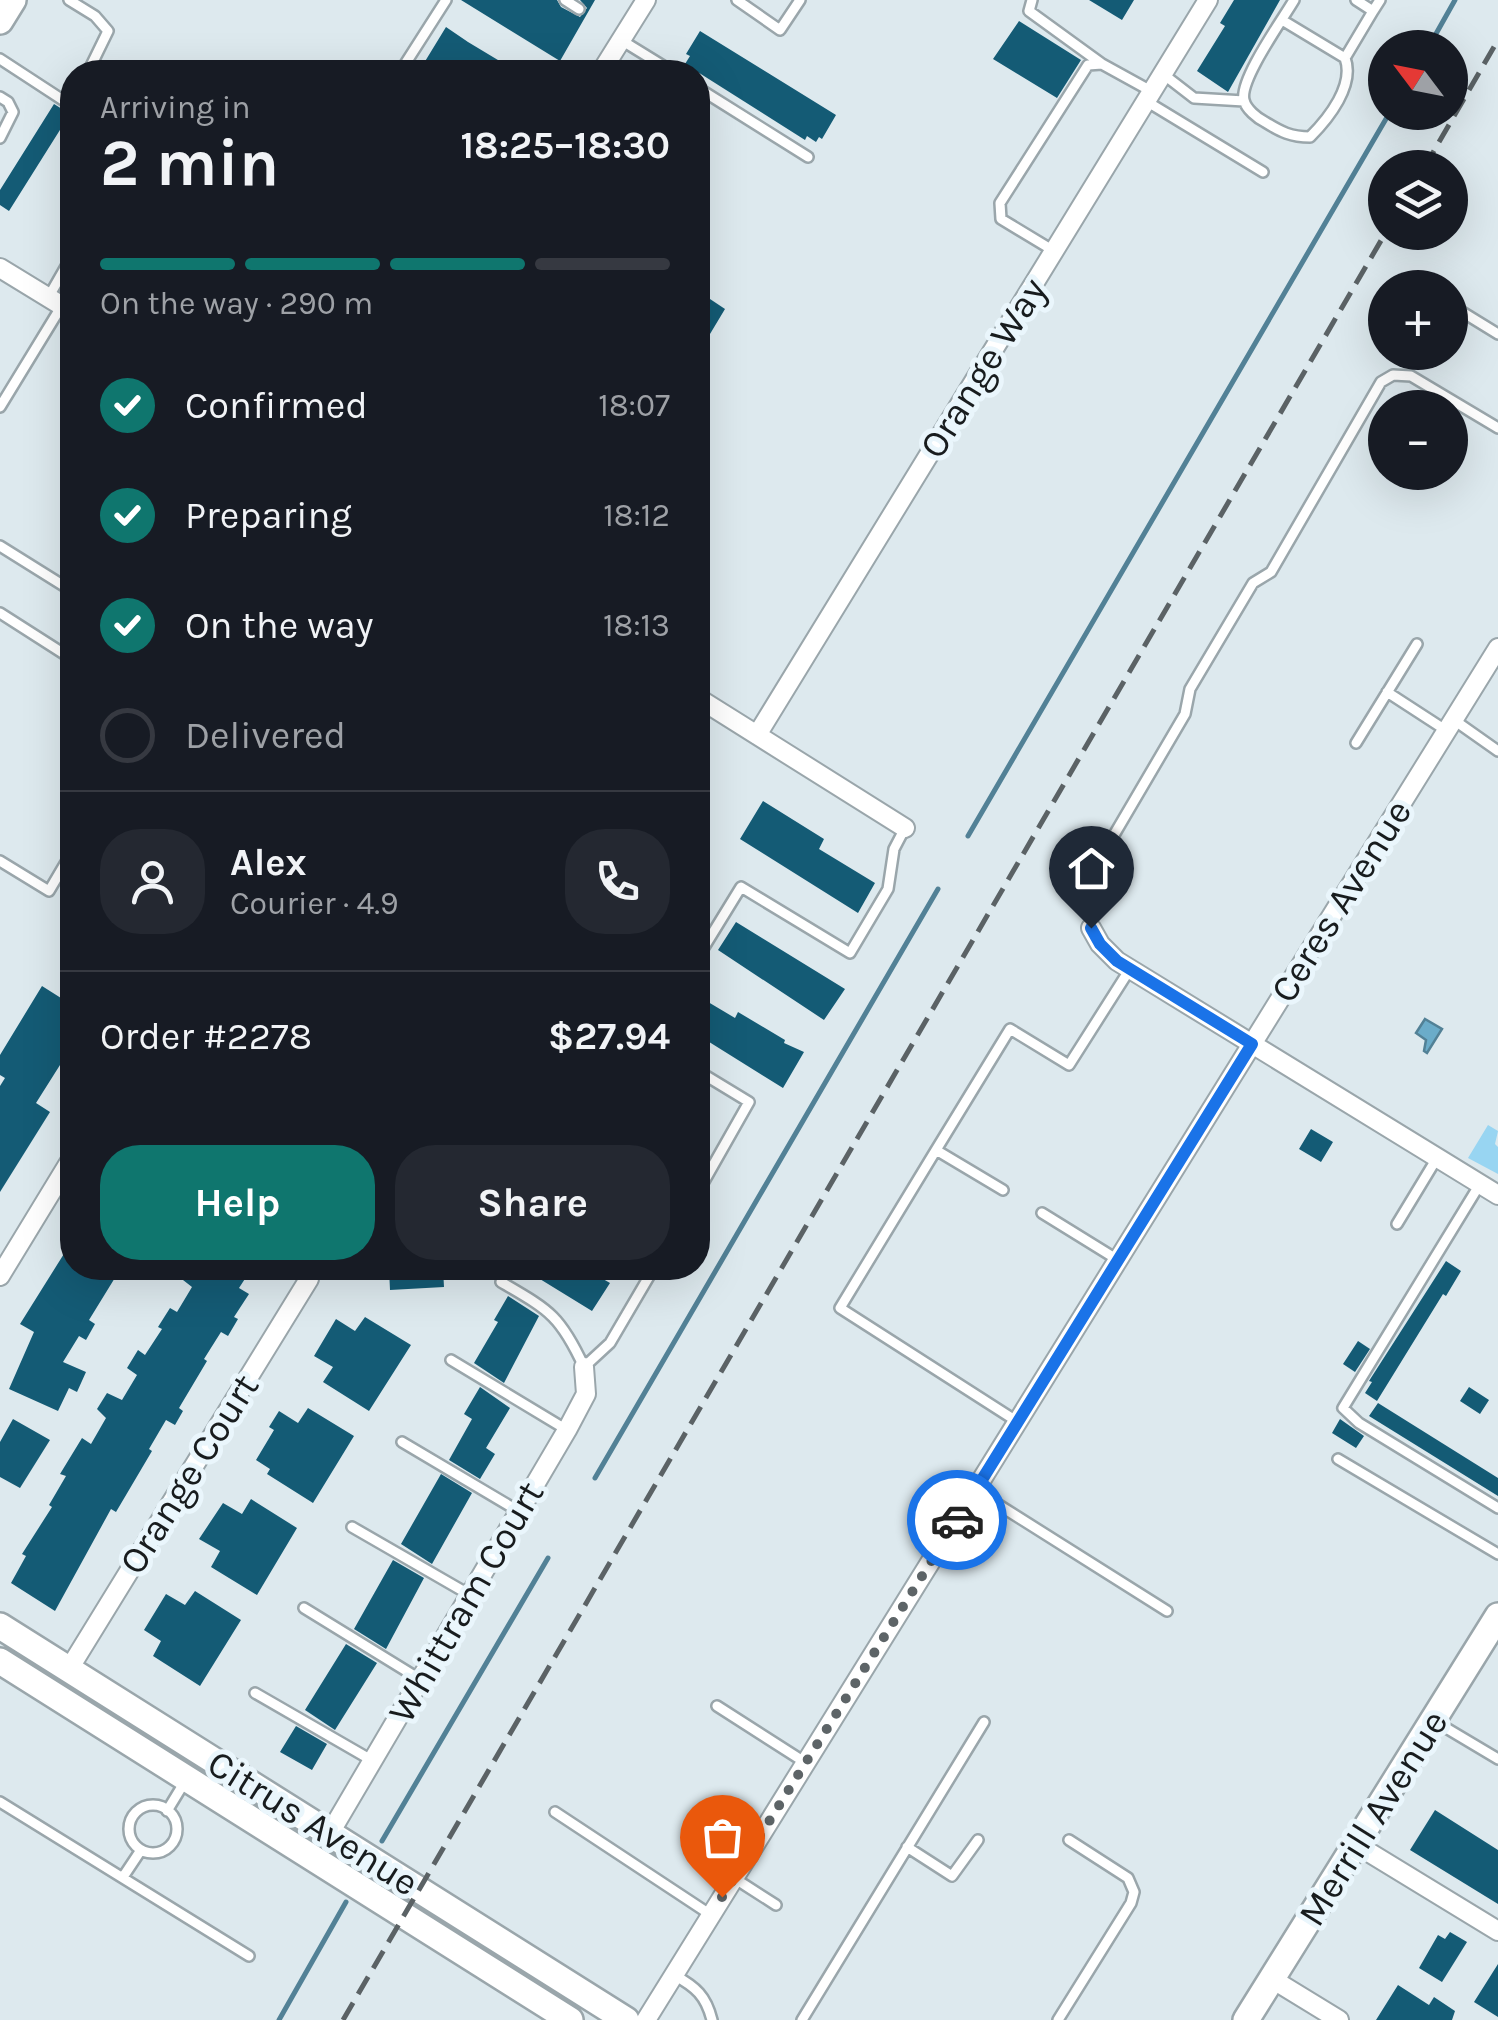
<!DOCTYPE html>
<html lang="en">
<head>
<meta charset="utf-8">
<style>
  :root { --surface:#171b24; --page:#242831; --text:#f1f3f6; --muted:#9ea1a6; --line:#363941; --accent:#0f766e }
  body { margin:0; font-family:Karla,sans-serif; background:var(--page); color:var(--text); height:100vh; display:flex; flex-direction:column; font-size:38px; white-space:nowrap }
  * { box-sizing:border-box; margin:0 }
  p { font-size:32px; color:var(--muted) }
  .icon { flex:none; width:55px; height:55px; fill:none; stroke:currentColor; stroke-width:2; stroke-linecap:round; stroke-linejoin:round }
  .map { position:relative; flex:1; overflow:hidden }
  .sheet { position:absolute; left:60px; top:60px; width:650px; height:1220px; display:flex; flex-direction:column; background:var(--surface); border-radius:40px; box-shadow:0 10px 40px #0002 }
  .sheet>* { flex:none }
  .needle { width:65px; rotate:302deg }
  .controls { position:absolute; left:1368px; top:30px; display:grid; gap:20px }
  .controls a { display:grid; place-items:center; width:100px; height:100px; border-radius:50%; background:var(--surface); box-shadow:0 10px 40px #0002; font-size:50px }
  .pin { position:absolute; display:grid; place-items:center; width:85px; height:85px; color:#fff; margin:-102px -42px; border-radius:50% 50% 50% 0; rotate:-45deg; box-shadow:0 0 10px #0007 }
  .pin .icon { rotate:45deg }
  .courier { position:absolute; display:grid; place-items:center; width:100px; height:100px; margin:-50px; border:8px solid #1a73e8; border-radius:50%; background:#fff; color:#222; box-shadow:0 2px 12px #0007 }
  .summary em { font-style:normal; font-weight:700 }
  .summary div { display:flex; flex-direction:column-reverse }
  .summary { display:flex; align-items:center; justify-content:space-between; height:170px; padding:0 40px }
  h1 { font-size:65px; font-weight:700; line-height:75px }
  .bar { display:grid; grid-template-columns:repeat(4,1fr); gap:15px 10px; align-content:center; height:120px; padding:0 40px }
  .bar i { height:12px; border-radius:8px; background:var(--line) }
  .bar .on { background:var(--accent) }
  .bar p { grid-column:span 4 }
  .line { display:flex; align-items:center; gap:25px; padding:0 40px; border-top:2px solid var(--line) }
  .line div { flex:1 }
  .round { display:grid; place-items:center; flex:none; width:105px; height:105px; border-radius:40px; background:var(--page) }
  ol { padding:0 40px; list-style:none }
  li { display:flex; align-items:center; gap:30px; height:110px }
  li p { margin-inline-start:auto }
  li .icon { padding:10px; border-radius:50%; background:var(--accent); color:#fff; stroke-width:4 }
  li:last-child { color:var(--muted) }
  li i { width:55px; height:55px; border:5px solid var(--line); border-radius:50% }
  .primary-button { display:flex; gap:20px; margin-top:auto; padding:20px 40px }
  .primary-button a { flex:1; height:115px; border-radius:40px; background:var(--accent); color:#fff; font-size:40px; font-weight:700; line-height:115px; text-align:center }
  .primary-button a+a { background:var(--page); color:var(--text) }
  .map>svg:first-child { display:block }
  .green { fill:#98d5f2 }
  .water { fill:#6bacc9; stroke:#528196; stroke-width:2.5 }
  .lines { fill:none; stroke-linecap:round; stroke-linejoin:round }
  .stream { stroke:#528196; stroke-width:5 }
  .building { fill:#145b75 }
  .lane-casing { stroke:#9aa6ab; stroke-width:14 }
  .street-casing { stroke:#9aa6ab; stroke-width:22 }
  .secondary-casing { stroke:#9aa6ab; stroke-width:30 }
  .lane { stroke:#fff; stroke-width:9 }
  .street { stroke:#fff; stroke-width:18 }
  .secondary { stroke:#fff; stroke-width:25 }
  .rail { stroke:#5b6265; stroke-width:5; stroke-dasharray:20 10; stroke-linecap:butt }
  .done { stroke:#5d6467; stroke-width:10; stroke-dasharray:0 18 }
  .route { stroke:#1a73e8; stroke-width:12 }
  .labels { text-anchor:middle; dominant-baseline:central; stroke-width:10; stroke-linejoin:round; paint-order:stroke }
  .street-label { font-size:38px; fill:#181c1e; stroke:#eaf6fc }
</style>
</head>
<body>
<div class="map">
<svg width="1498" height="2020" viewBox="0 0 1498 2020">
  <rect width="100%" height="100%" fill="#dde9ee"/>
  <path class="green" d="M1488 1125 1498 1131 1495 1144 1498 1147V1174L1468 1158Z"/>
  <path class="water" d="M1425 1019 1442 1029 1427 1053 1424 1051 1426 1040 1416 1033Z"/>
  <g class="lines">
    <path class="stream" d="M1428 48 1455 0
      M968 836 1390 112
      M595 1478 938 889
      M382 1841 548 1558
      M279 2020 346 1902"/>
  </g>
  <path class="building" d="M461 0H557L561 7 580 17 587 8 580 0H595L560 61Z
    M1089 0H1134L1122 20Z
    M1234 0H1280L1228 92 1197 71 1225 26 1220 23Z
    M1019 21 1081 60 1057 98 993 59Z
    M446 27 468 42 518 72H439L424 63Z
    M700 31 836 115 822 139 819 137 816 142 807 136 805 140 685 64 690 56 686 54Z
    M54 104 70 114 9 211 0 205V190Z
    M698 291 725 309 698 354Z
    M763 801 824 839 819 849 875 883 858 913 740 839Z
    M736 922 845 989 824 1020 718 950Z
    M42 986 72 1005V1046L36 1103 50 1112 0 1192V1086L5 1078 0 1075V1055Z
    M698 996 735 1018 738 1012 785 1040 784 1043 804 1052 783 1088 698 1035Z
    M1311 1129 1333 1142 1321 1162 1299 1149Z
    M72 1241V1268H121L89 1320 95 1324 86 1340 79 1336 63 1362 86 1372 77 1392 69 1388 58 1411 9 1389 34 1332 20 1324Z
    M1446 1261 1461 1271 1446 1296 1443 1294 1377 1401 1365 1393 1372 1382 1369 1381Z
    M191 1268H252L239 1288 249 1294 234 1317 238 1319 228 1336 221 1332 204 1359 207 1361 179 1408 183 1411 175 1425 166 1420 149 1449 152 1451 116 1512 111 1509 55 1611 11 1583 26 1556 22 1554 52 1507 49 1505 66 1476 60 1474 82 1438 91 1444 106 1418 97 1409 107 1393 122 1400 137 1375 127 1368 138 1350 145 1355 162 1329 158 1327 170 1308 177 1312 192 1287 183 1280Z
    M389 1268H443L444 1287 390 1290Z
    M522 1268H600L596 1275 610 1283 592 1311Z
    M508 1296 539 1316 504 1383 474 1363 498 1322 494 1320Z
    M365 1317 411 1345 369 1411 323 1382 333 1367 314 1356 336 1319 355 1331Z
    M1358 1341 1370 1349 1355 1372 1343 1364Z
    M480 1387 510 1408 486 1448 495 1454 480 1479 449 1460 472 1419 464 1414Z
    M1469 1387 1489 1400 1480 1414 1460 1401Z
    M1378 1403 1498 1478V1496L1369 1416Z
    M308 1408 354 1436 313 1503 267 1474 270 1469 256 1460 274 1430 269 1427 279 1411 298 1423Z
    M13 1419 50 1440 20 1488 0 1477V1442Z
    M1340 1419 1364 1436 1356 1448 1332 1433Z
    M441 1474 472 1493 432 1564 401 1544Z
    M251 1499 297 1528 257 1595 211 1567 220 1551 199 1539 223 1503 242 1514Z
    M393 1560 424 1578 386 1649 354 1629Z
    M195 1591 241 1620 200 1686 153 1656 161 1641 144 1630 166 1594 185 1605Z
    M346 1644 377 1663 335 1730 305 1710Z
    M296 1726 327 1744 312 1770 280 1752Z
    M1435 1810 1498 1850V1904L1410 1850Z
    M1450 1932 1467 1942 1442 1982 1419 1968 1438 1935 1445 1939Z
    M1498 1964V2017L1474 2002Z
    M1398 1985 1429 2005 1434 1997 1455 2011 1452 2020H1376Z"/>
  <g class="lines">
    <defs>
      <path id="lane" d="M69 0 95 16 108 31 88 72
        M565 0 579 9
        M737 0 780 30 800 0
        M1032 0 1029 11 1102 64
        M1356 0 1373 11 1380 0
        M1282 20 1345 58C1355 85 1329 118 1310 137 1291 137 1281 132 1265 122 1257 118 1246 109 1244 100 1239 80 1283 19 1294 0
        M621 40 673 72
        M1345 58 1373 11
        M0 59 72 106
        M405 64 419 72
        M400 72 446 0
        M1163 74 1194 98 1244 101
        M698 88 808 157
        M0 97 8 102 13 112 0 138
        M1146 101 1263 172
        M1054 251 1001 219 1000 203 1088 65 1102 64 1151 91
        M48 298 72 256
        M1459 310 1498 334
        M0 407 61 307
        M0 546 72 591
        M0 613 72 659
        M1387 692 1447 731
        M1454 720 1498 751
        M1356 743 1417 644
        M0 861 49 891 72 852
        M1091 928 1097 864 1185 714 1190 689 1253 583 1271 572 1381 382 1393 375 1411 376 1498 428
        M698 957 741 887 850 953 888 889 894 849 905 828
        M698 1071 749 1102 698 1192
        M936 1150 840 1308 1018 1422
        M1480 1184 1343 1408 1359 1423 1498 1508
        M1003 1190 936 1150 1010 1029 1069 1065 1130 969
        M1042 1213 1118 1260
        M1397 1224 1437 1158
        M501 1282C549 1310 560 1315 584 1367L610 1343 654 1268
        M451 1360 567 1430
        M402 1442 520 1512
        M1338 1459 1498 1554
        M975 1490 1167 1611
        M352 1527 470 1595
        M304 1608 421 1680
        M255 1693 373 1761
        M717 1706 806 1763
        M1436 1722 1498 1759
        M0 1802 249 1956
        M129 1829a24 24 0 1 1 48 0a24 24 0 1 1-48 0Z
        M167 1811 184 1783
        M555 1812 711 1915
        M907 1847 952 1876 978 1840
        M123 1877 141 1850
        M734 1878 776 1905
        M674 1975C696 1987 706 1996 712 2020
        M802 2020 984 1722
        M1058 2020 1131 1903 1134 1892 1128 1878 1069 1840"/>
      <path id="street" d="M601 72 646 0
        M0 268 72 312
        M698 698 905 828
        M757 735 1208 0
        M1091 928 1100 944 1117 961 1498 1195
        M0 1276 72 1158
        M69 1669 309 1279
        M330 1833 567 1430 586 1394 584 1367
        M1357 1845 1498 1931
        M1272 1979 1339 2020
        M646 2020 1498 648"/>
      <path id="secondary" d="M0 21 13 0
        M0 1626 626 2020
        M0 1661 570 2020
        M1246 2020 1498 1616"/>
    </defs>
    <use href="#lane" class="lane-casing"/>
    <use href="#street" class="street-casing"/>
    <use href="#secondary" class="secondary-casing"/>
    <use href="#lane" class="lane"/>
    <use href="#street" class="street"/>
    <use href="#secondary" class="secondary"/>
    <path class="rail" d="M1424 168 1498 40
      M343 2020 1386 232"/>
  </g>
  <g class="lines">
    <path class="done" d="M722 1897 957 1520"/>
    <path class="route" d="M957 1520 1252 1044 1117 961 1100 944 1091 928"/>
  </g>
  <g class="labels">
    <g class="street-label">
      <text transform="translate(983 368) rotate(-58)">Orange Way</text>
      <text transform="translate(1341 901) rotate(-58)">Ceres Avenue</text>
      <text transform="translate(189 1474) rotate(-58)">Orange Court</text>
      <text transform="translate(466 1602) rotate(-60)">Whittram Court</text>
      <text transform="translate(1373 1818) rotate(-58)">Merrill Avenue</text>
      <text transform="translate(313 1823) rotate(32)">Citrus Avenue</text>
    </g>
  </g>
</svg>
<div class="controls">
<a><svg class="needle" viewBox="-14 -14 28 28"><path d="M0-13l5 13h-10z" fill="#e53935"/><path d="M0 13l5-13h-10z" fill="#9ea1a6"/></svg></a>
<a><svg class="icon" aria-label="layers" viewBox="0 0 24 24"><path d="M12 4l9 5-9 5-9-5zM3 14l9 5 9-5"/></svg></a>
<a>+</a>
<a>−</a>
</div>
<div class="pin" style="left:722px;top:1897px;background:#ea580c"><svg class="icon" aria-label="bag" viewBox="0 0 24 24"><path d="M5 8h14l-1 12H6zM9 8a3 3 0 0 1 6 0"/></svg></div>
<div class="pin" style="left:1091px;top:928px;background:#1f2937"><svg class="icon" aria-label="home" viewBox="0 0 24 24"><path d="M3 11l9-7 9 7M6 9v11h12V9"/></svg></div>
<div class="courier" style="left:957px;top:1520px"><svg class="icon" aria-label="car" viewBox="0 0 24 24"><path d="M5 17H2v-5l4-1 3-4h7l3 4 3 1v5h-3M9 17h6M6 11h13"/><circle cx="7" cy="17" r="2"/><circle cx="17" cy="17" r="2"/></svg></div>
<section class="sheet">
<div class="summary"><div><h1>2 min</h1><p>Arriving in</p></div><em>18:25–18:30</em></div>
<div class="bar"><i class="on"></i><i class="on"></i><i class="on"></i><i></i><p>On the way · 290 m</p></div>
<ol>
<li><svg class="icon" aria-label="check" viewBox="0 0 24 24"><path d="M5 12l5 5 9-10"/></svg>Confirmed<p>18:07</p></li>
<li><svg class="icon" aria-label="check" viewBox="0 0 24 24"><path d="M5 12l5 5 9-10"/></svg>Preparing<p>18:12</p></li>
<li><svg class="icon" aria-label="check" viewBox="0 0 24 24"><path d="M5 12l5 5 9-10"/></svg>On the way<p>18:13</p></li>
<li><i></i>Delivered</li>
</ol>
<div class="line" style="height:180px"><a class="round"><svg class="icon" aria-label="person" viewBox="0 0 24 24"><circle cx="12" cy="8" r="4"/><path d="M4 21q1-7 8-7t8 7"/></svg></a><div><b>Alex</b><p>Courier · 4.9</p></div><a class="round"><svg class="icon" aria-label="phone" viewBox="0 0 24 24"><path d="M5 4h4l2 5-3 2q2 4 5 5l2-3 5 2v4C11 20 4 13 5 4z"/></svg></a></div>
<div class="line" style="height:130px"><div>Order #2278</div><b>$27.94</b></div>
<div class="primary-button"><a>Help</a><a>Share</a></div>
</section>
</div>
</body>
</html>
